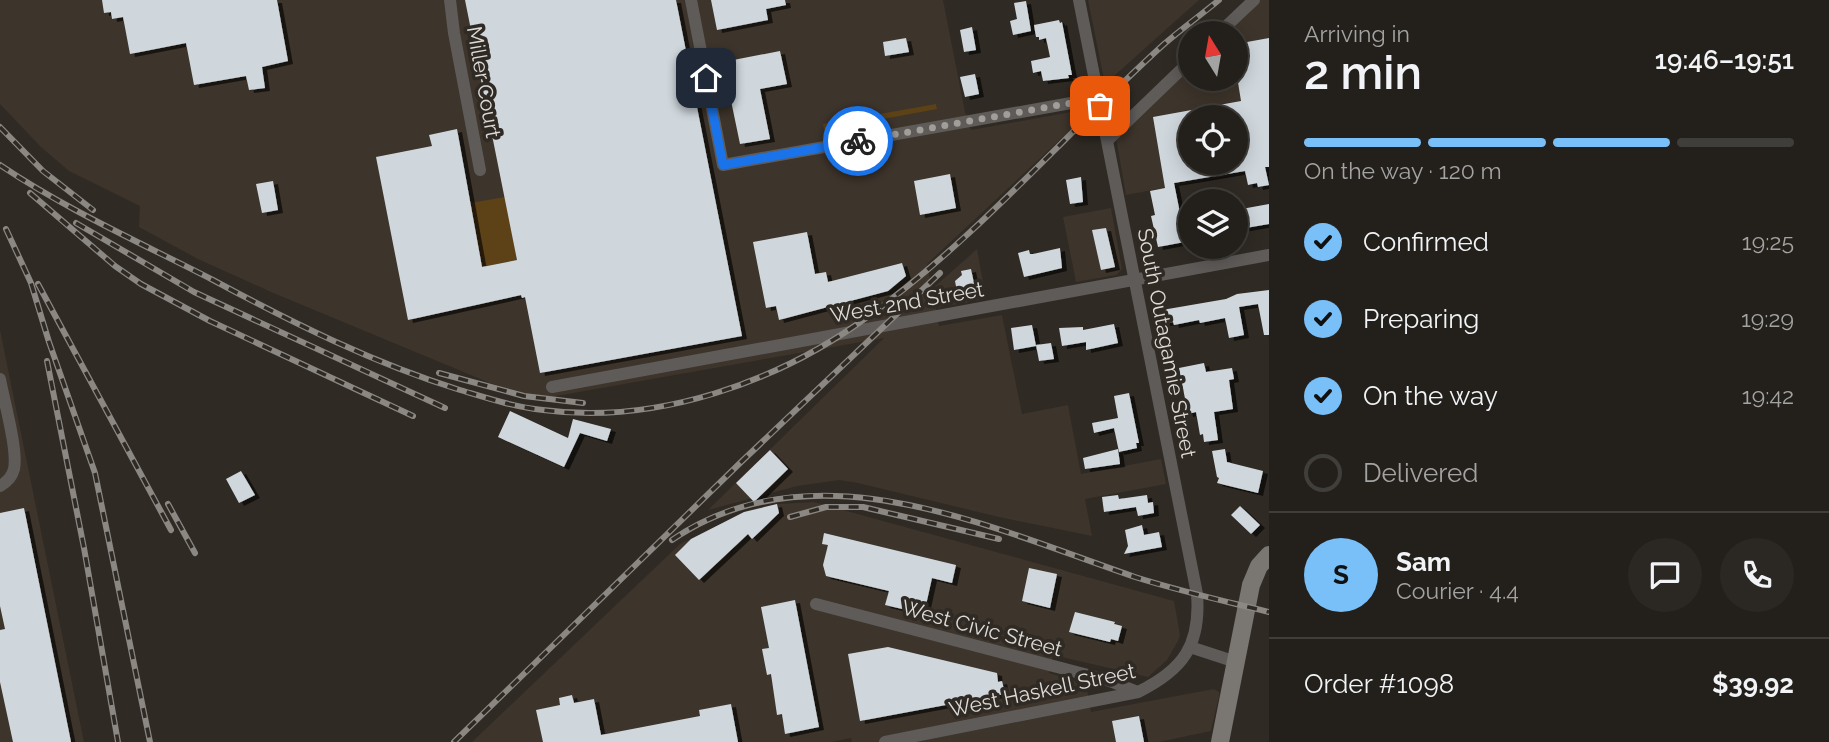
<!DOCTYPE html>
<html lang="en">
<head>
<meta charset="utf-8">
<style>
  :root { --surface:#23201b; --page:#2b2824; --text:#f1f3f6; --muted:#a3a3a3; --line:#403e3a; --accent:#79bff8 }
  body { margin:0; font-family:Raleway,sans-serif; background:var(--page); color:var(--text); height:100vh; display:flex; flex-direction:column; font-size:26px; white-space:nowrap }
  * { box-sizing:border-box; margin:0 }
  p { font-size:23px; color:var(--muted) }
  .icon { flex:none; width:38px; height:38px; fill:none; stroke:currentColor; stroke-width:2; stroke-linecap:round; stroke-linejoin:round }
  .map { position:relative; flex:1; overflow:hidden }
  .sheet { display:flex; flex-direction:column; background:var(--surface); width:560px }
  .sheet>* { flex:none }
  .needle { width:46px; rotate:349deg }
  .fabs { position:absolute; left:1178px; top:21px; display:grid; gap:14px }
  .fabs a { display:grid; place-items:center; width:70px; height:70px; border-radius:50%; background:var(--surface); box-shadow:0 4px 18px #0003,0 0 0 2px var(--line); font-size:35px }
  .pin { position:absolute; display:grid; place-items:center; width:60px; height:60px; color:#fff; margin:-30px; border-radius:14px; box-shadow:0 4px 10px #0006 }
  .courier { position:absolute; display:grid; place-items:center; width:70px; height:70px; margin:-35px; border:5px solid #1a73e8; border-radius:50%; background:#fff; color:#222; box-shadow:0 2px 9px #0007 }
  .headline em { font-style:normal; font-weight:600 }
  .headline div { display:flex; flex-direction:column-reverse }
  .headline { display:flex; align-items:center; justify-content:space-between; height:119px; padding:0 35px }
  h1 { font-size:46px; font-weight:600; line-height:52px }
  .bar { display:grid; grid-template-columns:repeat(4,1fr); gap:10px 7px; align-content:center; height:84px; padding:0 35px }
  .bar i { height:9px; border-radius:5px; background:var(--line) }
  .bar .current { background:var(--accent) }
  .bar p { grid-column:span 4 }
  .line { display:flex; align-items:center; gap:18px; padding:0 35px; border-top:2px solid var(--line) }
  .line div { flex:1 }
  .round { display:grid; place-items:center; flex:none; width:74px; height:74px; border-radius:37px; background:var(--page) }
  ol { padding:0 35px; list-style:none }
  li { display:flex; align-items:center; gap:21px; height:77px }
  li p { margin-inline-start:auto }
  li .icon { padding:7px; border-radius:50%; background:var(--accent); color:#111; stroke-width:4 }
  li:last-child { color:var(--muted) }
  li i { width:38px; height:38px; border:4px solid var(--line); border-radius:50% }
  main { display:flex; flex:1; min-height:0 }
  .map>svg:first-child { display:block }
  .built { fill:#3d342b; fill-rule:evenodd }
  .green { fill:#5d4117 }
  .building { fill:#cfd7dd; fill-rule:evenodd; filter:url(#shadow) }
  .lines { fill:none; stroke-linecap:round; stroke-linejoin:round }
  .street { stroke:#5e5b59; stroke-width:12 }
  .secondary { stroke:#7a7672; stroke-width:18 }
  .rail-casing { stroke:#8b8782; stroke-width:6 }
  .rail { stroke:#2f2a24; stroke-width:3.5; stroke-dasharray:10; stroke-linecap:butt }
  .done { stroke:#a19d98; stroke-width:7; stroke-dasharray:0 12.6 }
  .route { stroke:#1a73e8; stroke-width:9 }
  .labels { text-anchor:middle; dominant-baseline:central; stroke-width:7; stroke-linejoin:round; paint-order:stroke }
  .street-label { font-size:21px; fill:#dedbd7; stroke:#2f2a24 }
</style>
</head>
<body>
<main>
<div class="map">
<svg width="1269" height="742" viewBox="0 0 1269 742">
  <defs>
    <filter id="shadow"><feDropShadow dx="5" dy="3" stdDeviation="0" flood-color="#0009"/></filter>
  </defs>
  <rect width="100%" height="100%" fill="#2f2a24"/>
  <path class="built" d="M0 0H943L965 112 971 130 1082 110 1081 120 927 264 932 289 977 249 986 299 936 308 939 326 1002 315 1022 414 1068 405 1081 474 1161 459 1166 484 1085 499 1092 536 999 517 858 483 839 480 797 486 708 510 884 338 551 397 527 394 490 383 271 292 198 259 139 227 140 206 69 171 41 147 0 104Z
    M1088 0H1199L1105 84Z
    M1260 0H1269V168L1126 195 1116 138 1190 67V79H1236V33H1224ZM1190 117H1236V163H1190Z
    M1111 208 1122 269 1116 275 1076 282 1063 217Z
    M0 330 84 742H0Z
    M814 502 1174 601 1180 635 1178 641 1167 660 1148 677 1053 655 1049 673 1086 684 1091 712 1214 689 1219 692V696L1211 731 1159 742H852L851 738 832 742H472L680 544 749 510 778 504Z"/>
  <path class="green" d="M936 104 937 109 824 130 823 124Z
    M505 197 517 260 482 267 470 203Z"/>
  <path class="building" d="M102 0H277L288 61 262 67 265 88 249 90 246 76 194 85 186 43 130 54 123 17 112 19 111 12 104 13Z
    M465 0H676L742 336 540 373 525 297 522 298 521 295 408 320 376 157 432 146 429 135 457 129 482 267 517 260Z
    M711 0H785L786 5 766 9 768 20 717 30Z
    M1026 1 1031 31 1013 35 1010 21 1017 19 1014 3Z
    M1059 20 1060 23 1062 22 1072 75H1068L1069 78 1043 81 1041 71 1033 73 1031 61 1050 57 1046 38 1039 40V37H1036L1034 25Z
    M972 27 976 50 964 52 960 30Z
    M906 38 909 52 885 56 883 42Z
    M1269 38V167H1265L1269 185 1258 187 1257 183 1248 185 1245 171 1174 183 1181 218 1190 216V241L1158 247 1151 216 1155 215 1150 191 1165 188 1153 117 1241 101 1236 70V44ZM1190 117H1236V163H1190Z
    M780 51 787 84 760 89 770 139 740 144 723 62Z
    M975 74 979 94 965 97 960 77Z
    M950 174 956 208 920 215 914 181Z
    M1081 177 1083 202 1070 204 1066 180Z
    M273 181 278 210 262 213 256 184Z
    M1269 204V224L1240 229 1236 210Z
    M1106 228 1115 267 1101 270 1092 230Z
    M807 232 815 274 826 272 828 282 902 263 906 276 888 291 779 320 776 306 766 308 753 242Z
    M1060 248 1062 268 1024 277 1018 253 1029 250 1030 254H1033Z
    M971 269 976 293 958 297 955 281 962 275 961 271Z
    M1269 290V335H1264L1258 304 1239 307 1244 335 1229 338 1225 318 1200 323 1199 320 1174 325 1173 322 1165 323 1162 310 1226 299 1237 294Z
    M1114 324 1118 343 1086 350V342L1062 346 1059 328 1083 327V330Z
    M1032 325 1036 346 1014 350 1011 328Z
    M1051 343 1054 359 1039 361 1036 345Z
    M1204 363 1206 372 1232 368 1234 379 1229 380 1233 409 1214 412 1218 440 1204 442 1203 434 1200 435 1196 412 1188 414 1179 368Z
    M1129 393 1139 443H1136L1137 448 1119 452 1114 428 1094 433 1092 423 1118 418 1114 396Z
    M510 411 568 438 573 419 611 429 607 441 580 433 564 467 498 437Z
    M1118 449 1120 464 1085 469 1083 458Z
    M1225 449 1227 462 1263 471 1258 493 1217 483 1219 478 1217 477 1212 451Z
    M770 450 788 469 754 502 736 483Z
    M241 471 255 495 239 503 226 479Z
    M1118 495 1119 499 1147 495 1148 503 1153 502 1154 513 1138 516 1136 507 1104 512 1102 497Z
    M777 504 779 513 752 539 748 534 699 580 675 555 691 539 744 512Z
    M1240 506 1260 525 1251 534 1231 515Z
    M24 508 71 742H13L0 682V630L5 629 0 606V513Z
    M1142 525 1144 535 1159 532 1162 547 1124 554 1128 546 1125 530Z
    M824 533 956 565 952 583 932 578 924 614 885 605 889 591 826 576 823 565 828 545 822 544Z
    M1029 568 1057 574 1050 608 1022 601Z
    M795 600 819 727 785 734 782 714 777 715 771 674 767 675 762 649 769 648 761 607Z
    M1075 612 1115 622 1114 624 1122 626 1118 641 1111 639 1110 642 1069 632Z
    M888 647 997 673 998 682 1002 681 1005 694 860 721 848 654Z
    M572 695 574 703 594 699 601 735 700 716 699 710 731 704 738 742H543L536 710 560 705 559 698Z
    M1139 716 1144 742H1116L1112 721Z"/>
  <g class="lines">
    <path class="street" d="M450 0 454 33 480 170
      M691 0 723 165 1099 98
      M1219 33 1254 0
      M1107 141 1190 61
      M0 379C4 401 18 450 14 469 12 477 7 482 0 486
      M552 387 1269 255
      M816 604 1107 680 1138 692
      M1190 647 1236 662
      M885 742 1138 692C1183 670 1201 645 1197 594L1079 0"/>
    <path class="secondary" d="M1220 742 1251 585 1259 566 1269 555"/>
    <defs>
      <path id="rail" d="M0 127 43 171 93 210
        M0 165C67 210 141 243 213 280 293 323 373 363 460 390 487 398 514 407 543 410 657 425 779 382 870 315 978 237 1065 134 1163 45 1181 29 1201 15 1219 0
        M30 193 115 266 141 284 210 321 413 416
        M76 223 194 292 445 408
        M6 229 31 283 49 342 95 473 150 742
        M38 284 171 530
        M47 361 84 548 118 742
        M439 373 524 396 583 403
        M168 504 195 553
        M790 517 826 507H863L999 539
        M672 540C814 443 991 528 1135 577 1179 591 1224 601 1269 612
        M454 742 739 464 940 273"/>
    </defs>
    <use href="#rail" class="rail-casing"/>
    <use href="#rail" class="rail"/>
  </g>
  <g class="lines">
    <path class="done" d="M858 141 1099 98 1100 106"/>
    <path class="route" d="M706 78 723 165 858 141"/>
  </g>
  <g class="labels">
    <g class="street-label">
      <text transform="translate(484 82) rotate(80)">Miller Court</text>
      <text transform="translate(907 302) rotate(-10)">West 2nd Street</text>
      <text transform="translate(1167 343) rotate(79)">South Outagamie Street</text>
      <text transform="translate(982 628) rotate(15)">West Civic Street</text>
      <text transform="translate(1042 690) rotate(-12)">West Haskell Street</text>
    </g>
  </g>
</svg>
<div class="fabs">
<a><svg class="needle" viewBox="-14 -14 28 28"><path d="M0-13l5 13h-10z" fill="#e53935"/><path d="M0 13l5-13h-10z" fill="#a3a3a3"/></svg></a>
<a><svg class="icon" aria-label="locate" viewBox="0 0 24 24"><circle cx="12" cy="12" r="6"/><path d="M12 2v4M12 18v4M2 12h4M18 12h4"/></svg></a>
<a><svg class="icon" aria-label="layers" viewBox="0 0 24 24"><path d="M12 4l9 5-9 5-9-5zM3 14l9 5 9-5"/></svg></a>
</div>
<div class="pin" style="left:1100px;top:106px;background:#ea580c"><svg class="icon" aria-label="bag" viewBox="0 0 24 24"><path d="M5 8h14l-1 12H6zM9 8a3 3 0 0 1 6 0"/></svg></div>
<div class="pin" style="left:706px;top:78px;background:#1f2937"><svg class="icon" aria-label="home" viewBox="0 0 24 24"><path d="M3 11l9-7 9 7M6 9v11h12V9"/></svg></div>
<div class="courier" style="left:858px;top:141px"><svg class="icon" aria-label="bike" viewBox="0 0 24 24"><circle cx="6" cy="16" r="4"/><circle cx="18" cy="16" r="4"/><path d="M6 16l4-8h5l3 8M10 8l3 8H6M13 5h3"/></svg></div>
</div>
<section class="sheet">
<div class="headline"><div><h1>2 min</h1><p>Arriving in</p></div><em>19:46–19:51</em></div>
<div class="bar"><i class="current"></i><i class="current"></i><i class="current"></i><i></i><p>On the way · 120 m</p></div>
<ol>
<li><svg class="icon" aria-label="check" viewBox="0 0 24 24"><path d="M5 12l5 5 9-10"/></svg>Confirmed<p>19:25</p></li>
<li><svg class="icon" aria-label="check" viewBox="0 0 24 24"><path d="M5 12l5 5 9-10"/></svg>Preparing<p>19:29</p></li>
<li><svg class="icon" aria-label="check" viewBox="0 0 24 24"><path d="M5 12l5 5 9-10"/></svg>On the way<p>19:42</p></li>
<li><i></i>Delivered</li>
</ol>
<div class="line" style="height:126px"><b class="round" style="background:var(--accent);color:#111">S</b><div><b>Sam</b><p>Courier · 4.4</p></div><a class="round"><svg class="icon" aria-label="chat" viewBox="0 0 24 24"><path d="M4 5h16v11H9l-5 4z"/></svg></a><a class="round"><svg class="icon" aria-label="phone" viewBox="0 0 24 24"><path d="M5 4h4l2 5-3 2q2 4 5 5l2-3 5 2v4C11 20 4 13 5 4z"/></svg></a></div>
<div class="line" style="height:91px"><div>Order #1098</div><b>$39.92</b></div>
</section>
</main>
</body>
</html>
